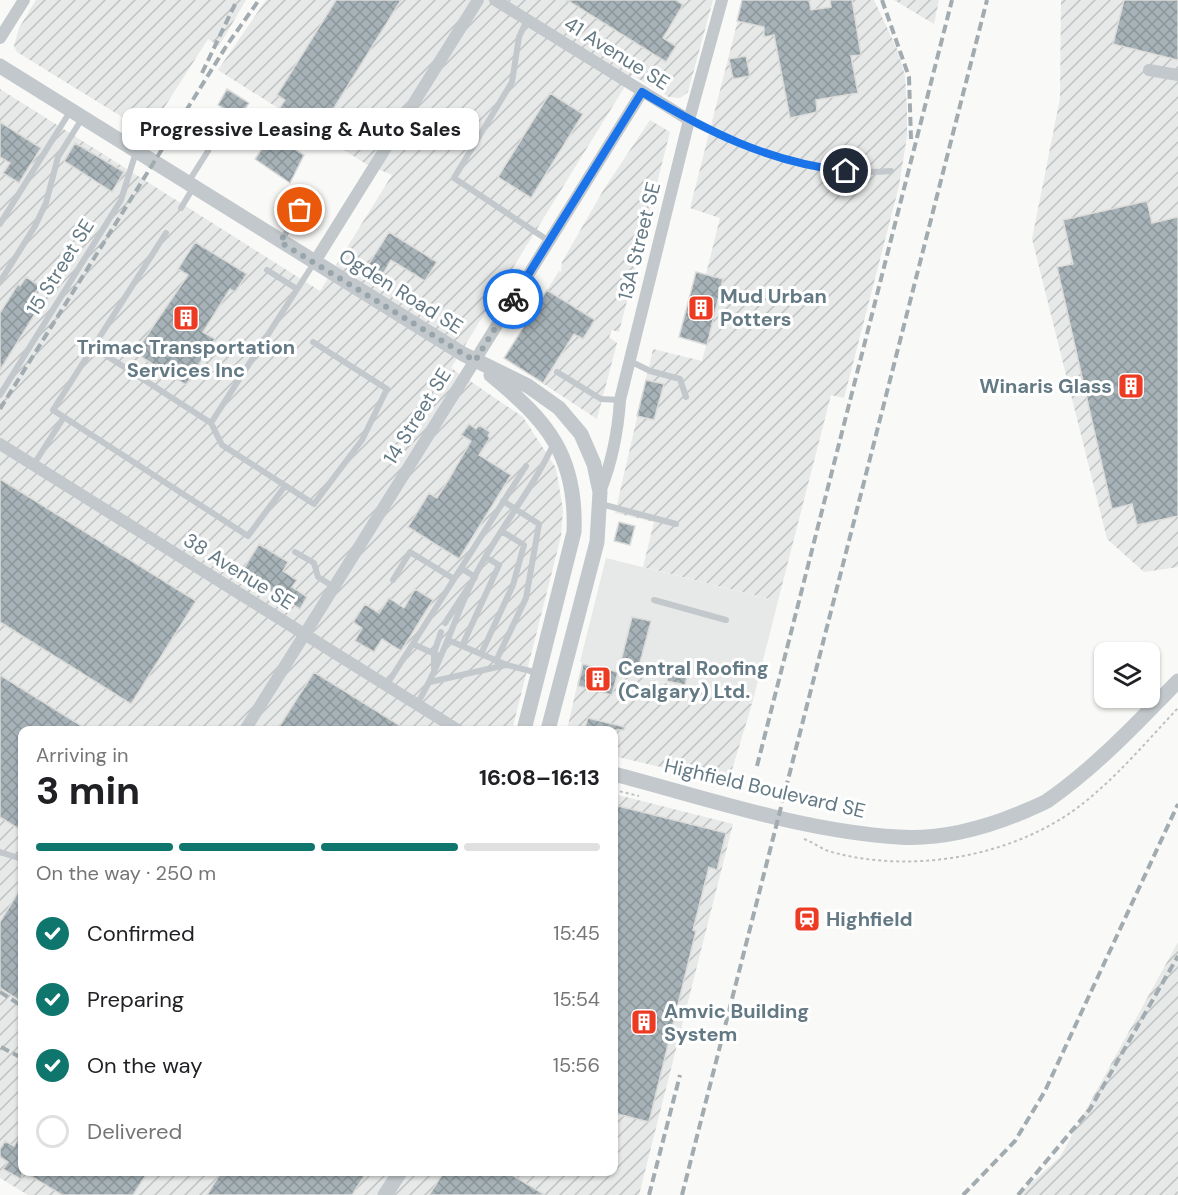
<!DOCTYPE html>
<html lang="en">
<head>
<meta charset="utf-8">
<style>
  :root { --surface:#fff; --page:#f6f6f6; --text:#202124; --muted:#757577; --line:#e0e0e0; --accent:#0f766e }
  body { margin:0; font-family:"DM Sans",sans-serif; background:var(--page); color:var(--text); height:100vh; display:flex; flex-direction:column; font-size:22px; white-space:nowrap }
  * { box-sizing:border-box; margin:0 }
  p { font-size:20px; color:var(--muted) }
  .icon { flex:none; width:33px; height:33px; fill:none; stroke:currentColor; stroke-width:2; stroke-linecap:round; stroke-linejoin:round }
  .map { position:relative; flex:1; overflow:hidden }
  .details { position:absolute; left:18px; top:726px; width:600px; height:450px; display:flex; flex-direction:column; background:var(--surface); border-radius:12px; box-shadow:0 2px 4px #0004 }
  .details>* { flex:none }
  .buttons { position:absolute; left:1094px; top:642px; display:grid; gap:12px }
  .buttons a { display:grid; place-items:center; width:66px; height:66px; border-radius:12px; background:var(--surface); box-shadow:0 2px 4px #0004; font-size:30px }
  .pin { position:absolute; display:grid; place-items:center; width:51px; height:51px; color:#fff; margin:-26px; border:3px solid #fff; border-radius:50%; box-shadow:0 2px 6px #0007 }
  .courier { position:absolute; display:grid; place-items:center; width:60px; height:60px; margin:-30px; border:4px solid #1a73e8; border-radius:50%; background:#fff; color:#222; box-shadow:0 2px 8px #0007 }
  .bubble { position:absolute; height:42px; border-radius:12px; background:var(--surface); box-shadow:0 2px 4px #0004; font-size:20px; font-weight:700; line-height:42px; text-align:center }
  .overview em { font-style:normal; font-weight:700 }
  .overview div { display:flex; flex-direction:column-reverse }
  .overview { display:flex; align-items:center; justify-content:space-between; height:102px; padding:0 18px }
  h1 { font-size:39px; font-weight:700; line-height:45px }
  .bar { display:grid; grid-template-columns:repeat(4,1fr); gap:9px 6px; align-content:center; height:72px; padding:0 18px }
  .bar i { height:8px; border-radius:4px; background:var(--line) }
  .bar .current { background:var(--accent) }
  .bar p { grid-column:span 4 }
  ol { padding:0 18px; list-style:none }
  li { display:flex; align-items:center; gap:18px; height:66px }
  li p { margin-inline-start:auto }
  li .icon { padding:6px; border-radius:50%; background:var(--accent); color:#fff; stroke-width:4 }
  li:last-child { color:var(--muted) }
  li i { width:33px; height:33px; border:3px solid var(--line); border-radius:50% }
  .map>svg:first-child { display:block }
  .built { fill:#e7e9e8 }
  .industrial { fill:url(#industrial-furrows) }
  .building { fill:url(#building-cross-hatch); stroke:#dbdbd9; stroke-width:1.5 }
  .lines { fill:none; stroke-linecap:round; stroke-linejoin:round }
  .path { stroke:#bcc0c3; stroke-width:2; stroke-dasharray:3 3; stroke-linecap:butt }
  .service { stroke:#c2c8cb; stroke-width:6 }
  .minor { stroke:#c2c8cb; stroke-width:12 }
  .tertiary { stroke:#c2c8cb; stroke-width:15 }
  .rail { stroke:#a1abb0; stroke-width:4; stroke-dasharray:9 4.5; stroke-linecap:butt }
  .done { stroke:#98a6ac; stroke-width:6; stroke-dasharray:0 10.8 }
  .route { stroke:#1a73e8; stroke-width:8 }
  .labels { text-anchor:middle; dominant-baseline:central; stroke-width:6; stroke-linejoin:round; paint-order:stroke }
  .street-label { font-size:20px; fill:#637984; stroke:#fff }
  .poi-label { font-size:20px; font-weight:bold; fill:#637984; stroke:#fff; text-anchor:start }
</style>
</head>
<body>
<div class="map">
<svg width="1178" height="1195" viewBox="0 0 1178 1195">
  <defs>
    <pattern id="industrial-furrows" width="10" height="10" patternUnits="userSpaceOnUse" patternTransform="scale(1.5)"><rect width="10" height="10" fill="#e7e9e8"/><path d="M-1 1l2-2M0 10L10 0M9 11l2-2" fill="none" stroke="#bfc2c2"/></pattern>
    <pattern id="building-cross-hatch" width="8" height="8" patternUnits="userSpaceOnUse" patternTransform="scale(1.5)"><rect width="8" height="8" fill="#a6b2b7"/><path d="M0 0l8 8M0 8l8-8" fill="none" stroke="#8b969a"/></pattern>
  </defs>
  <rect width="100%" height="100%" fill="#f9f9f7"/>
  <path class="built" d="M606 558 778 601 752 704 580 662Z"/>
  <path class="industrial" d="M36 0H246L219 46 208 39 148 133 17 52 14 46 19 28Z
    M266 0H713L688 92 680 98 669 97 632 75 451 368 523 417 556 468 563 510 561 536 512 730H22V1172H614V794L733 824 639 1195H28L0 1178V89L320 291 392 175 366 164 218 70Z
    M743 0H874L897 49 905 76 907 108V136L899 186 844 398 831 395 778 601 643 567 654 522 615 513 653 349 702 361 723 279 706 274 720 218 690 208Z
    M894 0H939L934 24Z
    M1061 0H1178V567L1144 572 1107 539 1032 239 1060 98Z
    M650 120 670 132 619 332 612 330 609 337 617 343 597 419 504 358 559 271 561 272 562 262 604 189Z
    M582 663 752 704 728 783 614 756V730H567Z
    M1178 942V1195H1018L1060 1157Z"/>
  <path class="building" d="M336 0H401L324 124 306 113 294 131 273 118 285 100 277 95Z
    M567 0H676L683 5 663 38 676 46 666 62Z
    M742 0H809L811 10 831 7 830 0H852L861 55 851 56 858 93 816 100 817 112 790 118 774 35 764 37V27L737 21Z
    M1124 0H1178V60L1113 44Z
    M746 56 750 76 733 79 729 59Z
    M227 89 249 103 239 118 218 105Z
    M550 93 583 114 531 198 498 177Z
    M0 122 41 148 19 183 3 173 10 163 0 157Z
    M280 140 304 155 290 183 255 159 266 143 275 148Z
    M75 143 124 172 112 192 64 161Z
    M1147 201 1152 223 1178 217V516L1137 525 1132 504 1112 509 1057 267 1073 264 1063 220Z
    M389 232 437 262 425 281 391 260 383 274 368 265Z
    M195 242 247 274 235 292 230 289 203 332 215 339 186 385 135 353 188 275 178 269Z
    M696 272 723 279 707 345 679 337Z
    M26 277 40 286 34 295 43 301 0 370V313L18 284 20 286Z
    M547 290 595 320 583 339 574 334 543 383 504 358Z
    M646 380 664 384 654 420 637 416Z
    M469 424 476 429 479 425 490 432 488 436 490 438 479 455 511 475 459 559 408 527 429 493 437 498 449 479 471 441 461 435Z
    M0 479 196 601 131 704 0 622Z
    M619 522 635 526 630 545 614 541Z
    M259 544 288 562 283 571 297 580 292 587 307 597 300 609 241 573Z
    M415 589 433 600 401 651 382 639 374 652 355 641 362 628 353 622 365 604 379 613 389 598 404 608Z
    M632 617 651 621 637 674 619 669Z
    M671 663 689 668 685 685 667 681Z
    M583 664 618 672 612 695 578 686Z
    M314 672 407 730H277Z
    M0 675 88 730H22V831L0 817Z
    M588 718 625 727 624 730H584Z
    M614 805 726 833 717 870 709 867 693 930 696 931 649 1122 614 1113Z
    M22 886V1002L0 988V922Z
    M22 1132V1180L3 1169 8 1162 0 1157V1149L5 1141 14 1146Z
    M24 1172H148L133 1195H62Z
    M221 1172H367L352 1195H207Z
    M444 1172H507L545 1195H429Z"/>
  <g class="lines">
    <path class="path" d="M614 790 639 796
      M804 839C813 842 820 848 828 851 910 875 1014 857 1081 805 1116 778 1147 741 1178 708"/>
    <path class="service" d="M527 20 519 37 512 82 454 178 549 241
      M689 121C755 152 817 178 891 171
      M189 181 208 151
      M181 208 193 188
      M0 224 71 110
      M166 233 53 410 248 536 285 486
      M281 241 300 210
      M267 270 297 289
      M0 282 35 226 46 203 58 157 83 117
      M93 347 211 423 222 445 314 504 362 440 387 389 313 342
      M630 361 650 371 680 379 686 397
      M557 372 601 399 620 400
      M0 395 121 200 136 152
      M211 423 314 263
      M34 464 64 417
      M601 504 676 524
      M295 552 314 563 318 577 334 587
      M393 580 410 552 454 579
      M654 600 726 620
      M445 623 475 577 461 568
      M448 640 507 665 538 673
      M413 644 437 655
      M462 646 499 565 487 558
      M481 654 513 585 524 545 503 532
      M496 661 526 598 539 524 503 501
      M434 669V653L441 632
      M430 682 506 665
      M386 686 526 466
      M417 704C441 664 454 619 474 578 497 531 532 491 554 443
      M0 852 22 859"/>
    <path class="minor" d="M495 0 689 120
      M0 38 24 0
      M1149 70 1178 75
      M314 263 478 0
      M0 444 458 730
      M600 492C612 462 618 432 620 400L689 120 722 0
      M245 730 642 92"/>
    <path class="tertiary" d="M0 66 463 354 528 386 559 408 581 434 594 464 600 492 597 542 548 730
      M491 375C547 421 577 455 574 532L524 730
      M614 774C706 798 802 831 898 837 938 840 982 829 1018 814 1027 810 1038 806 1047 801 1096 767 1137 723 1178 681
      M385 1195 400 1172"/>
    <path class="rail" d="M882 0 909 77 911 139
      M202 73 237 0
      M0 409 227 45 259 0
      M757 766 952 0
      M0 992 22 1006
      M1 1047 22 1058
      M649 1195 680 1075
      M682 1195 987 0
      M963 1195 1015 1141 1045 1091 1178 804
      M1018 1195 1090 1109 1178 956"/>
  </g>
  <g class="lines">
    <path class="done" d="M300 210 280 242 475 361 513 299"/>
    <path class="route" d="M513 299 642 92C708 132 768 162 846 171"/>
  </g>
  <defs>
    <symbol id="building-square" viewBox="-11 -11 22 22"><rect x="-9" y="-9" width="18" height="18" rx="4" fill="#ed3b23" stroke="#fff"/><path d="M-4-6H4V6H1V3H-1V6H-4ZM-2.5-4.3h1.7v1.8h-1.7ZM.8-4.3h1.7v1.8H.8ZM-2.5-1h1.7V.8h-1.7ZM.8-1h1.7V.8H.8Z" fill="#fff"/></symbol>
    <symbol id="station-square" viewBox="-11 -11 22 22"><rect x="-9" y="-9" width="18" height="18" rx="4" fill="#ed3b23" stroke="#fff"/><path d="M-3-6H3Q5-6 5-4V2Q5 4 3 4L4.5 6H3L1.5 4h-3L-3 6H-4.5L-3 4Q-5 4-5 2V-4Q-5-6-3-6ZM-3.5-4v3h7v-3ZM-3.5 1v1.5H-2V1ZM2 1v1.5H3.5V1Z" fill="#fff"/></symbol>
  </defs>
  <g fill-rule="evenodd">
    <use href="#building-square" x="686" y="293" width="30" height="30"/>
    <use href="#building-square" x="171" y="303" width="30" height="30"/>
    <use href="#building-square" x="1116" y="371" width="30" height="30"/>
    <use href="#building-square" x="583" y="664" width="30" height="30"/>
    <use href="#station-square" x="792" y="904" width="30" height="30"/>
    <use href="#building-square" x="629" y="1007" width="30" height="30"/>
  </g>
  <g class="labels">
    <g class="street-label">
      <text transform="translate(617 53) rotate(32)">41 Avenue SE</text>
      <text transform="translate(639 241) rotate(-76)">13A Street SE</text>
      <text transform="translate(60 267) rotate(-58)">15 Street SE</text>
      <text transform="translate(401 291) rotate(32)">Ogden Road SE</text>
      <text transform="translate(417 416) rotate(-58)">14 Street SE</text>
      <text transform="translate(239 571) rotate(32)">38 Avenue SE</text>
      <text transform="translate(765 788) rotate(13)">Highfield Boulevard SE</text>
    </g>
    <g class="poi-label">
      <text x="720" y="296">Mud Urban<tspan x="720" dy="23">Potters</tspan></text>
      <text x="186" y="347" text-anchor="middle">Trimac Transportation<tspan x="186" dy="23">Services Inc</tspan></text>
      <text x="1112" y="386" text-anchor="end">Winaris Glass</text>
      <text x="618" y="668">Central Roofing<tspan x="618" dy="23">(Calgary) Ltd.</tspan></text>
      <text x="826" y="919">Highfield</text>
      <text x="664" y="1011">Amvic Building<tspan x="664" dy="23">System</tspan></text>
    </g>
  </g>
</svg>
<div class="buttons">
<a><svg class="icon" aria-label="layers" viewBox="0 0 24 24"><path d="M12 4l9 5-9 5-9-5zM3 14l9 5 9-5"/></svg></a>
</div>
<div class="pin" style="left:300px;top:210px;background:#ea580c"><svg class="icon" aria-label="bag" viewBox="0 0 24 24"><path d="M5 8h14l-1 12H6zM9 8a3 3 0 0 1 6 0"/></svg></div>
<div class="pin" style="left:846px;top:171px;background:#1f2937"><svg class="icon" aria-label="home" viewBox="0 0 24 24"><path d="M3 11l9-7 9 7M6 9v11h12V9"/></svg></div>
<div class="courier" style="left:513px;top:299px"><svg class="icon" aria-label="bike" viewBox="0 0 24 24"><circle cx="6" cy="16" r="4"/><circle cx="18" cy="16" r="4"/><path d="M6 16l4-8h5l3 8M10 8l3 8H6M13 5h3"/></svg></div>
<div class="bubble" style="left:122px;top:108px;width:357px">Progressive Leasing &amp; Auto Sales</div>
<section class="details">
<div class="overview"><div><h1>3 min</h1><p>Arriving in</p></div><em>16:08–16:13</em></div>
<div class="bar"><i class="current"></i><i class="current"></i><i class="current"></i><i></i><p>On the way · 250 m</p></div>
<ol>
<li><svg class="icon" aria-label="check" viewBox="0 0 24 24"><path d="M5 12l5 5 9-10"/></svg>Confirmed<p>15:45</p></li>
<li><svg class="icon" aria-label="check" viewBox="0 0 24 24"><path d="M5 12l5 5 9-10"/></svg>Preparing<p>15:54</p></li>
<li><svg class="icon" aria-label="check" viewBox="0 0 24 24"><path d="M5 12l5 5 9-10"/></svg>On the way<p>15:56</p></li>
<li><i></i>Delivered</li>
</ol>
</section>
</div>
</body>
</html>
